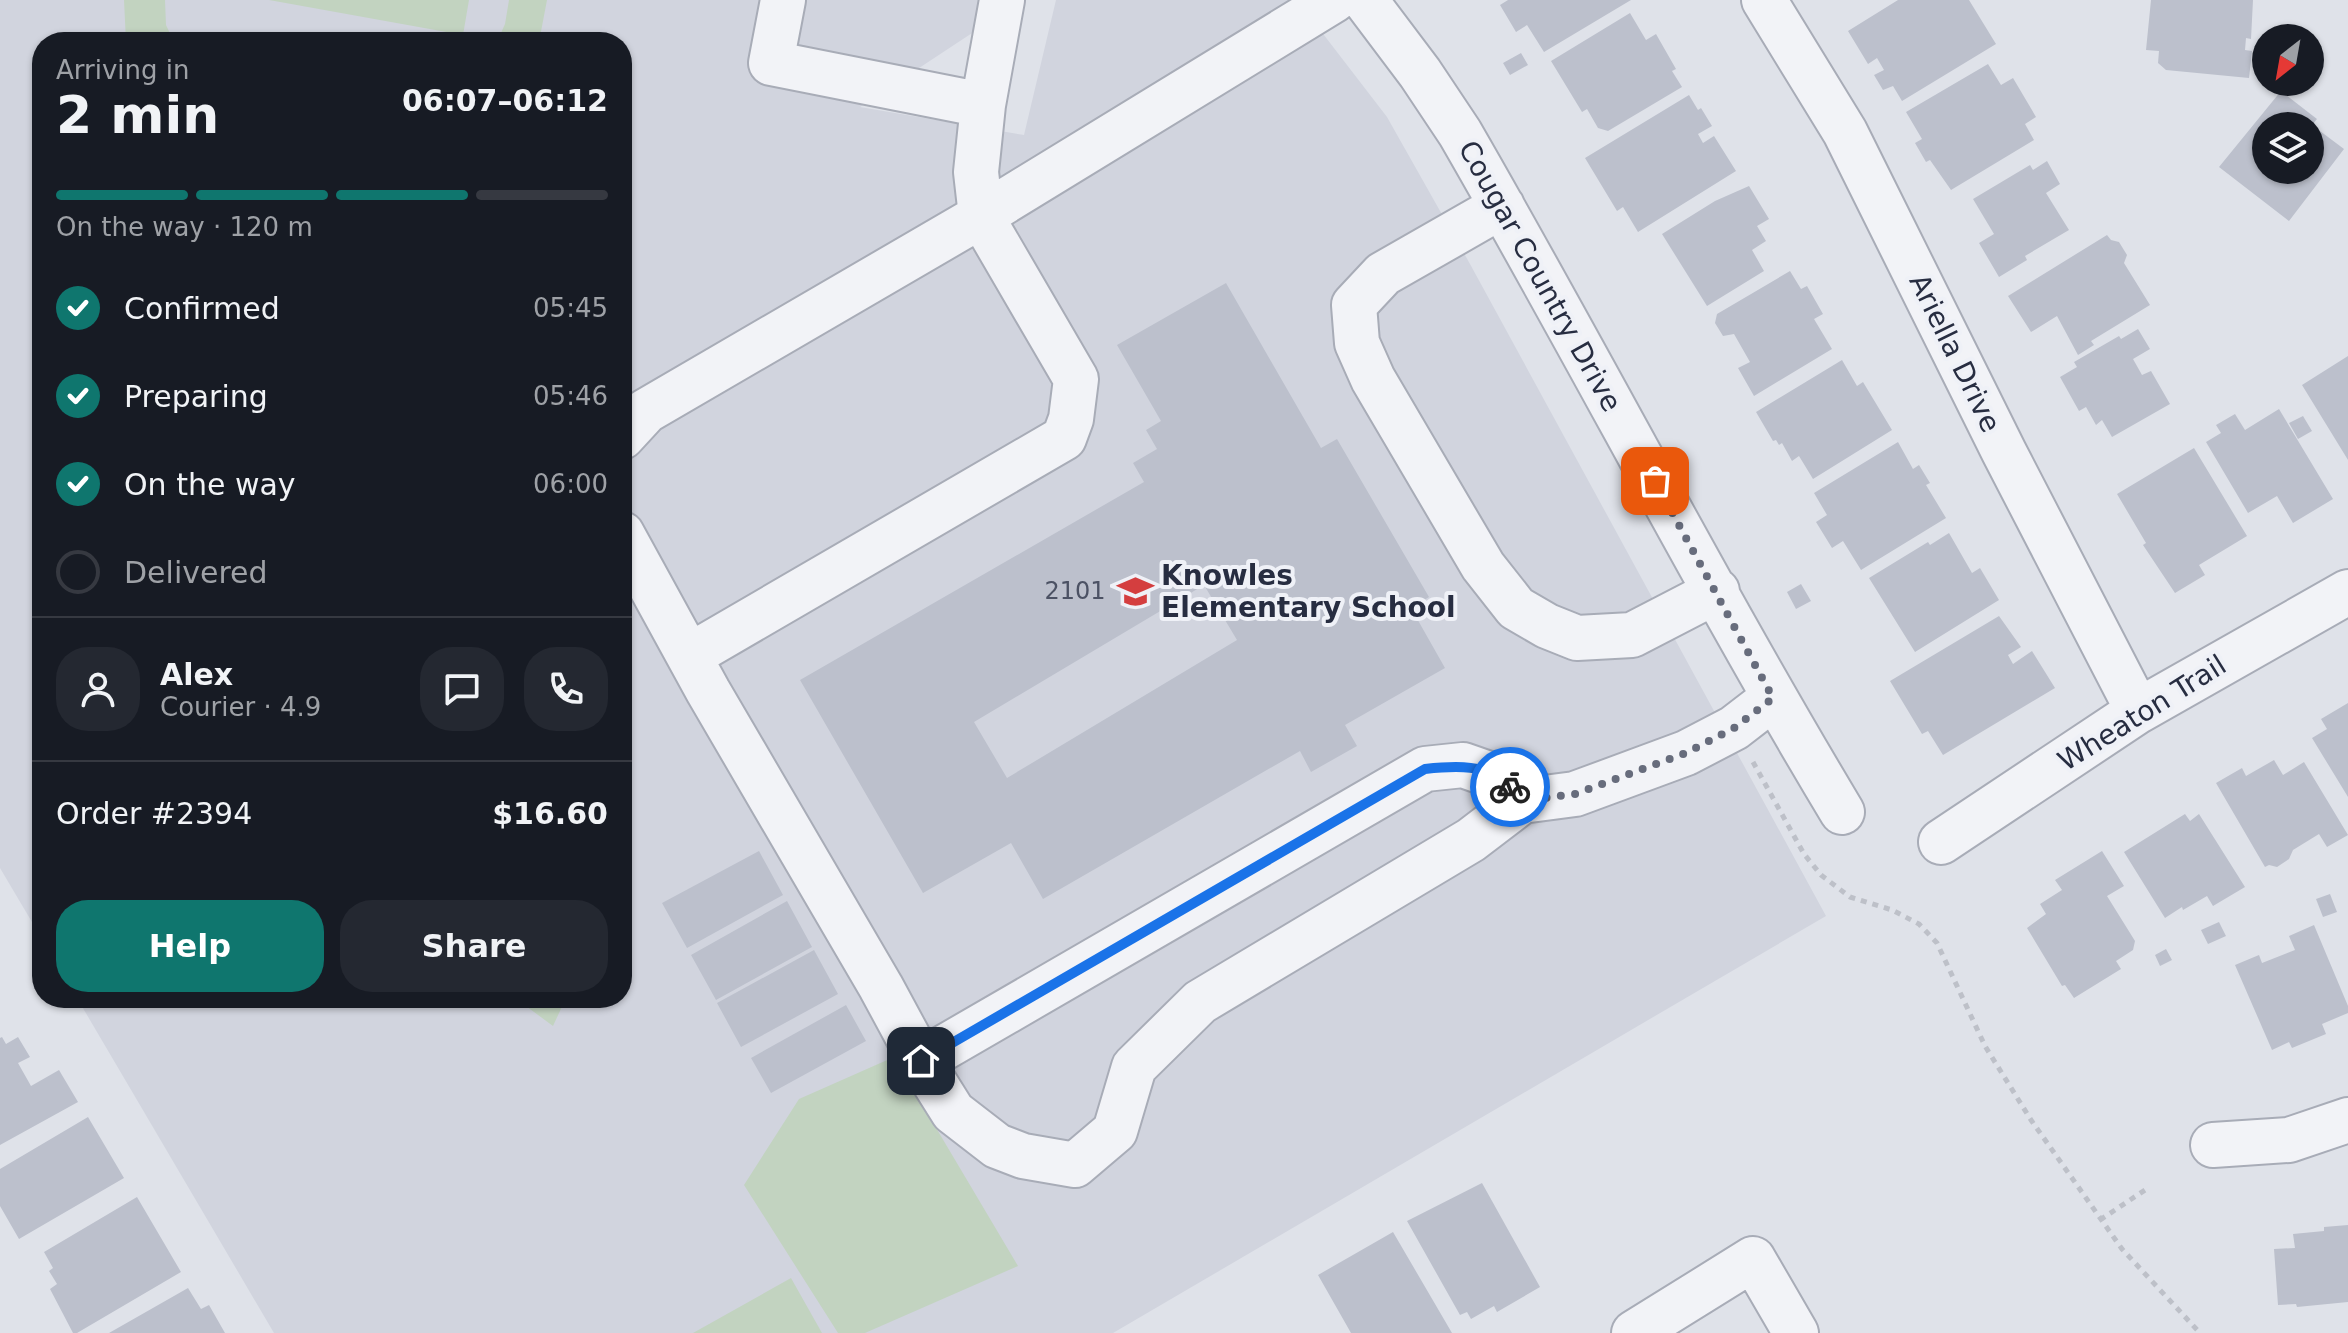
<!DOCTYPE html>
<html lang="en">
<head>
<meta charset="utf-8">
<style>
  :root { --surface:#171b24; --page:#242831; --text:#f1f3f6; --muted:#9ea1a6; --line:#363941; --accent:#0f766e }
  body { margin:0; font-family:"DejaVu Sans",sans-serif; background:var(--page); color:var(--text); height:100vh; display:flex; flex-direction:column; font-size:30px; white-space:nowrap }
  * { box-sizing:border-box; margin:0 }
  p { font-size:26px; color:var(--muted) }
  .icon { flex:none; width:44px; height:44px; fill:none; stroke:currentColor; stroke-width:2; stroke-linecap:round; stroke-linejoin:round }
  .map { position:relative; flex:1; overflow:hidden }
  .details { position:absolute; left:32px; top:32px; width:600px; height:976px; display:flex; flex-direction:column; background:var(--surface); border-radius:32px; box-shadow:0 2px 6px #0004 }
  .details>* { flex:none }
  .needle { width:52px; rotate:211deg }
  .buttons { position:absolute; left:2252px; top:24px; display:grid; gap:16px }
  .buttons a { display:grid; place-items:center; width:72px; height:72px; border-radius:50%; background:var(--surface); box-shadow:0 2px 6px #0004; font-size:40px }
  .pin { position:absolute; display:grid; place-items:center; width:68px; height:68px; color:#fff; margin:-34px; border-radius:16px; box-shadow:0 4px 12px #0006 }
  .courier { position:absolute; display:grid; place-items:center; width:80px; height:80px; margin:-40px; border:6px solid #1a73e8; border-radius:50%; background:#fff; color:#222; box-shadow:0 2px 10px #0007 }
  .headline em { font-style:normal; font-weight:600 }
  .headline div { display:flex; flex-direction:column-reverse }
  .headline { display:flex; align-items:center; justify-content:space-between; height:136px; padding:0 24px }
  h1 { font-size:52px; font-weight:600; line-height:60px }
  .bar { display:grid; grid-template-columns:repeat(4,1fr); gap:12px 8px; align-content:center; height:96px; padding:0 24px }
  .bar i { height:10px; border-radius:6px; background:var(--line) }
  .bar .on { background:var(--accent) }
  .bar p { grid-column:span 4 }
  .line { display:flex; align-items:center; gap:20px; padding:0 24px; border-top:2px solid var(--line) }
  .line div { flex:1 }
  .round { display:grid; place-items:center; flex:none; width:84px; height:84px; border-radius:32px; background:var(--page) }
  ol { padding:0 24px; list-style:none }
  li { display:flex; align-items:center; gap:24px; height:88px }
  li p { margin-inline-start:auto }
  li .icon { padding:8px; border-radius:50%; background:var(--accent); color:#fff; stroke-width:4 }
  li:last-child { color:var(--muted) }
  li i { width:44px; height:44px; border:4px solid var(--line); border-radius:50% }
  .cta { display:flex; gap:16px; margin-top:auto; padding:16px 24px }
  .cta a { flex:1; height:92px; border-radius:32px; background:var(--accent); color:#fff; font-size:32px; font-weight:600; line-height:92px; text-align:center }
  .cta a+a { background:var(--page); color:var(--text) }
  .map>svg:first-child { display:block }
  .built { fill:#d1d4de }
  .green { fill:#c2d3c0 }
  .building { fill:#bcc0cc; fill-rule:evenodd }
  .lines { fill:none; stroke-linecap:round; stroke-linejoin:round }
  .minor-casing { stroke:#a8acb7; stroke-width:48 }
  .path { stroke:#bdc0c8; stroke-width:5; stroke-dasharray:6 6; stroke-linecap:butt }
  .minor { stroke:#f2f3f7; stroke-width:44 }
  .done { stroke:#676c7c; stroke-width:8; stroke-dasharray:0 14.4 }
  .route { stroke:#1a73e8; stroke-width:10 }
  .labels { text-anchor:middle; dominant-baseline:central; stroke-width:8; stroke-linejoin:round; paint-order:stroke }
  .number-label { font-size:24px; fill:#4c5264 }
  .street-label { font-size:28px; fill:#272d41; stroke:#eff1f7 }
  .poi-label { font-size:28px; font-weight:bold; fill:#272d41; stroke:#eff1f7; text-anchor:start }
</style>
</head>
<body>
<div class="map">
<svg width="2348" height="1333" viewBox="0 0 2348 1333">
  <rect width="100%" height="100%" fill="#dfe2e9"/>
  <path class="built" d="M0 0H1022L860 107 1024 135 1056 0H1297L1387 117 1470 264 1826 916 1113 1333H274L77 998H622V42H42V939L0 868Z"/>
  <path class="green" d="M124 0H165L166 25 174 42H126Z
    M269 0H469L463 35Z
    M509 0H547L539 42H497L505 24Z
    M515 998H566L553 1026Z
    M894 1057 1018 1266 865 1333H838L744 1185 799 1099Z
    M791 1278 822 1333H693Z"/>
  <path class="building" d="M1508 0H1631L1544 52 1527 25 1516 32 1500 5Z
    M1898 0H1969L1996 44 1902 101 1893 86 1883 90 1874 75 1884 70 1877 58 1868 64 1848 31Z
    M2151 0H2253L2251 39 2246 38 2245 50 2252 51 2249 78 2166 70 2158 63 2159 51 2146 50Z
    M1630 13 1646 40 1656 34 1676 69 1672 71 1682 87 1608 131 1598 128 1587 109 1582 112 1551 61Z
    M1521 53 1528 65 1510 75 1503 63Z
    M1988 64 2001 85 2013 78 2036 117 2025 124 2034 140 1951 190 1930 160 1926 162 1915 143 1922 139 1906 112Z
    M2281 91 2317 119 2312 125 2344 149 2289 221 2219 167ZM2266 126H2310V170H2266Z
    M1689 95 1698 110 1701 108 1712 126 1698 134 1703 143 1714 136 1736 171 1638 232 1623 207 1617 211 1585 158Z
    M2047 161 2060 184 2046 193 2069 230 2025 256 2027 260 1999 277 1979 243 1994 234 1973 199 2030 165 2033 170Z
    M1749 186 1769 219 1757 226 1766 241 1752 250 1764 271 1707 306 1662 234 1715 201Z
    M2107 235 2111 240 2119 242 2127 255 2124 263 2150 305 2091 341 2094 345 2078 355 2057 316 2031 332 2008 296Z
    M1790 271 1801 289 1807 286 1823 314 1814 319 1832 349 1754 396 1738 368 1750 362 1734 334 1723 336 1715 323 1717 314Z
    M1226 283 1321 448 1337 439 1429 597 1411 608 1445 668 1345 725 1357 746 1311 772 1300 751 1043 899 1011 843 923 893 800 680 1144 482 1133 463 1157 449 1146 430 1161 421 1117 345ZM1204 585 1237 640 1007 778 974 722Z
    M2138 329 2150 349 2133 359 2142 375 2151 371 2170 404 2112 437 2102 420 2096 425 2086 407 2079 411 2060 377 2077 367 2074 362 2119 336 2121 339Z
    M2348 356V460L2302 385Z
    M1842 360 1857 386 1863 382 1892 430 1813 479 1799 456 1792 461 1782 443 1779 445 1776 440 1773 441 1756 412Z
    M2279 409 2333 499 2293 523 2277 496 2248 513 2206 442 2221 433 2216 425 2235 414 2245 430Z
    M2303 416 2312 431 2298 439 2289 423Z
    M1898 442 1913 469 1919 465 1930 483 1926 485 1946 518 1861 570 1843 541 1832 548 1816 522 1827 515 1814 493Z
    M2194 448 2247 536 2199 565 2205 575 2175 593 2143 545 2146 543 2117 494Z
    M1949 533 1972 573 1980 568 1999 600 1915 652 1869 578 1928 542 1930 545Z
    M1801 584 1811 601 1796 609 1787 592Z
    M1999 616 2021 647 2008 655 2013 664 2032 651 2055 688 1943 755 1928 731 1922 734 1890 681Z
    M2348 703V797L2312 738 2327 729 2321 719Z
    M2274 760 2283 775 2304 762 2348 835 2327 847 2319 834 2293 850 2289 859 2277 867 2269 865 2265 867 2216 783 2242 768 2246 776Z
    M2185 814 2190 821 2199 814 2245 887 2213 906 2207 896 2183 910 2182 907 2165 918 2124 852Z
    M759 851 783 895 687 948 662 903Z
    M2102 851 2124 886 2107 896 2135 941 2133 950 2116 961 2121 969 2074 998 2065 985 2062 986 2027 928 2046 914 2040 904 2062 890 2055 880Z
    M2330 894 2337 912 2323 917 2316 899Z
    M787 901 812 947 716 1000 691 955Z
    M2219 922 2226 936 2208 944 2201 930Z
    M2314 925 2348 1006V1013L2322 1024 2326 1034 2292 1048 2289 1042 2272 1050 2235 965 2259 955 2262 963 2295 950 2289 936Z
    M2166 949 2172 960 2160 966 2155 955Z
    M814 950 838 994 741 1047 717 1003Z
    M846 1005 866 1041 771 1093 751 1058Z
    M2 1037 6 1044 18 1037 30 1057 18 1063 31 1086 59 1070 78 1102 0 1145V1038Z
    M88 1117 124 1178 19 1239 0 1206V1169Z
    M1482 1183 1540 1287 1497 1312 1494 1306 1471 1319 1467 1312 1460 1315 1407 1221Z
    M137 1197 181 1272 77 1333H73L50 1289 57 1284 49 1271 53 1268 44 1252Z
    M2348 1225V1302L2297 1307 2296 1304 2278 1305 2274 1249 2295 1248 2293 1234 2324 1231V1227Z
    M1393 1232 1452 1333H1351L1318 1275Z
    M188 1288 201 1309 209 1305 225 1333H109Z"/>
  <g class="lines">
    <defs>
      <path id="minor" d="M1365 0 1420 73 1460 133C1590 358 1708 589 1842 812
        M1764 0 1845 132 2004 452 2138 711
        M983 105 1002 0
        M1502 206 1383 274 1354 305 1357 343 1373 379 1483 566 1516 608 1547 626 1577 638 1632 635 1717 591
        M622 437 646 411 981 216 1334 0
        M622 534 708 691 881 987 921 1061 953 1112 997 1146 1023 1156 1075 1165 1115 1131 1134 1067 1200 1002 1471 840 1522 801 1575 794 1686 753 1734 728 1773 698
        M689 656 1064 438 1071 419 1076 379 981 216 976 172 983 105 771 63 783 0
        M1941 842 2138 711 2348 592
        M921 1061 1425 769 1463 765 1503 779 1522 801
        M2213 1145 2289 1140 2348 1120
        M1634 1333 1753 1259 1796 1333"/>
    </defs>
    <use href="#minor" class="minor-casing"/>
    <path class="path" d="M1753 762 1804 854 1821 875 1850 897 1892 910 1919 924 1937 943 1985 1046 2031 1120 2122 1249 2200 1333
      M2100 1220 2145 1190"/>
    <use href="#minor" class="minor"/>
  </g>
  <g class="lines">
    <path class="done" d="M1510 787 1522 801 1575 794 1686 753 1734 728 1773 698 1655 481"/>
    <path class="route" d="M921 1061 1425 769C1453 766 1490 763 1510 787"/>
  </g>
  <defs>
    <symbol id="school-bare" viewBox="-9 -9 18 18"><path d="M0-5L7-2L0 1L-7-2ZM-4 1L0 2.5L4 1V4Q0 6-4 4Z" fill="#d43e3f" stroke="#eff1f7" stroke-width="2.5" paint-order="stroke"/></symbol>
  </defs>
  <g fill-rule="evenodd">
    <use href="#school-bare" x="1110" y="566" width="51" height="51"/>
  </g>
  <g class="labels">
    <g class="number-label">
      <text x="1075" y="591">2101</text>
    </g>
    <g class="street-label">
      <text transform="translate(1540 276) rotate(61)">Cougar Country Drive</text>
      <text transform="translate(1955 353) rotate(64)">Ariella Drive</text>
      <text transform="translate(2142 713) rotate(-32)">Wheaton Trail</text>
    </g>
    <g class="poi-label">
      <text x="1161" y="575">Knowles<tspan x="1161" dy="32">Elementary School</tspan></text>
    </g>
  </g>
</svg>
<div class="buttons">
<a><svg class="needle" viewBox="-14 -14 28 28"><path d="M0-13l5 13h-10z" fill="#e53935"/><path d="M0 13l5-13h-10z" fill="#9ea1a6"/></svg></a>
<a><svg class="icon" aria-label="layers" viewBox="0 0 24 24"><path d="M12 4l9 5-9 5-9-5zM3 14l9 5 9-5"/></svg></a>
</div>
<div class="pin" style="left:1655px;top:481px;background:#ea580c"><svg class="icon" aria-label="bag" viewBox="0 0 24 24"><path d="M5 8h14l-1 12H6zM9 8a3 3 0 0 1 6 0"/></svg></div>
<div class="pin" style="left:921px;top:1061px;background:#1f2937"><svg class="icon" aria-label="home" viewBox="0 0 24 24"><path d="M3 11l9-7 9 7M6 9v11h12V9"/></svg></div>
<div class="courier" style="left:1510px;top:787px"><svg class="icon" aria-label="bike" viewBox="0 0 24 24"><circle cx="6" cy="16" r="4"/><circle cx="18" cy="16" r="4"/><path d="M6 16l4-8h5l3 8M10 8l3 8H6M13 5h3"/></svg></div>
<section class="details">
<div class="headline"><div><h1>2 min</h1><p>Arriving in</p></div><em>06:07–06:12</em></div>
<div class="bar"><i class="on"></i><i class="on"></i><i class="on"></i><i></i><p>On the way · 120 m</p></div>
<ol>
<li><svg class="icon" aria-label="check" viewBox="0 0 24 24"><path d="M5 12l5 5 9-10"/></svg>Confirmed<p>05:45</p></li>
<li><svg class="icon" aria-label="check" viewBox="0 0 24 24"><path d="M5 12l5 5 9-10"/></svg>Preparing<p>05:46</p></li>
<li><svg class="icon" aria-label="check" viewBox="0 0 24 24"><path d="M5 12l5 5 9-10"/></svg>On the way<p>06:00</p></li>
<li><i></i>Delivered</li>
</ol>
<div class="line" style="height:144px"><a class="round"><svg class="icon" aria-label="person" viewBox="0 0 24 24"><circle cx="12" cy="8" r="4"/><path d="M4 21q1-7 8-7t8 7"/></svg></a><div><b>Alex</b><p>Courier · 4.9</p></div><a class="round"><svg class="icon" aria-label="chat" viewBox="0 0 24 24"><path d="M4 5h16v11H9l-5 4z"/></svg></a><a class="round"><svg class="icon" aria-label="phone" viewBox="0 0 24 24"><path d="M5 4h4l2 5-3 2q2 4 5 5l2-3 5 2v4C11 20 4 13 5 4z"/></svg></a></div>
<div class="line" style="height:104px"><div>Order #2394</div><b>$16.60</b></div>
<div class="cta"><a>Help</a><a>Share</a></div>
</section>
</div>
</body>
</html>
